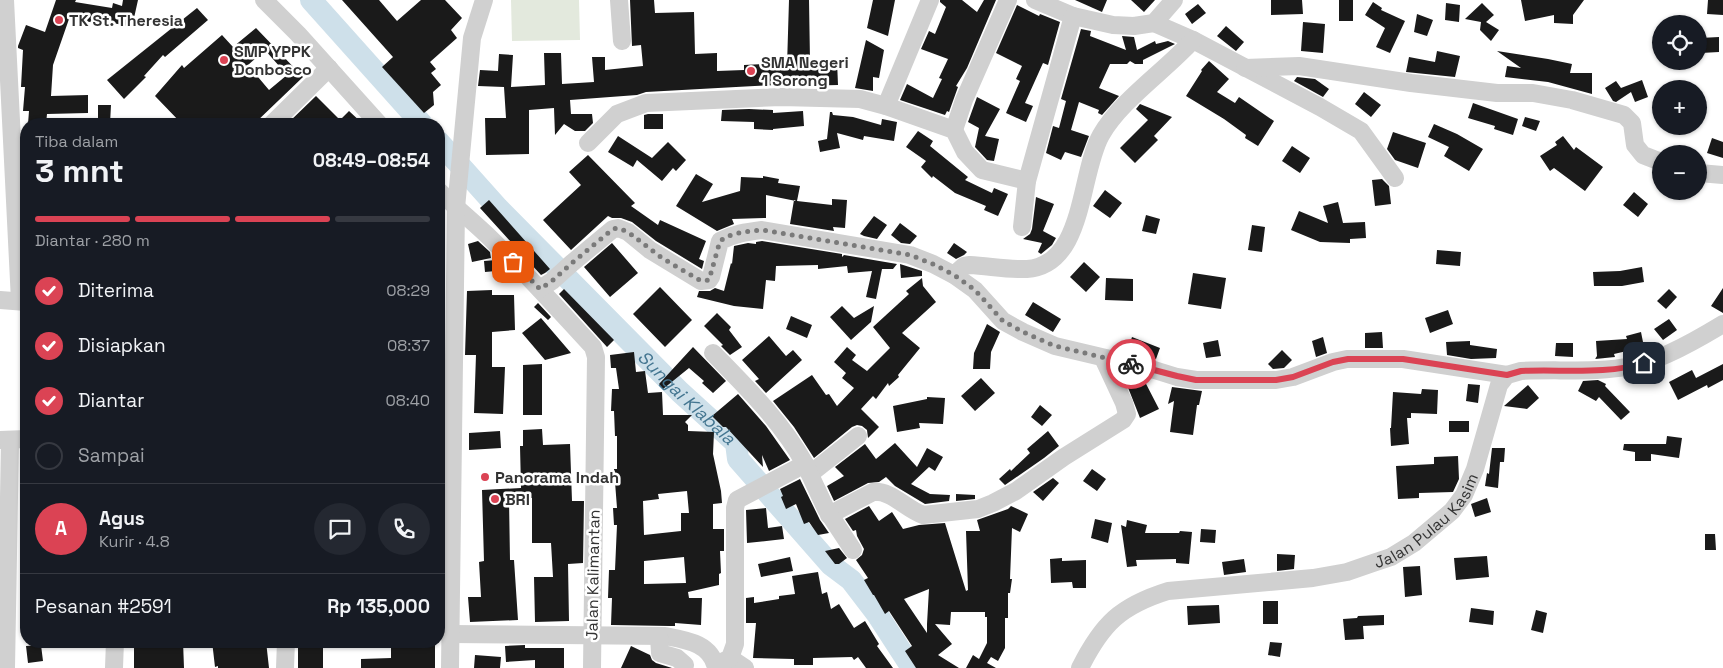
<!DOCTYPE html>
<html lang="id">
<head>
<meta charset="utf-8">
<style>
  :root { --surface:#171b24; --page:#242831; --text:#f1f3f6; --muted:#9ea1a6; --line:#363941; --accent:#db4354 }
  body { margin:0; font-family:"Space Grotesk",sans-serif; background:var(--page); color:var(--text); height:100vh; display:flex; flex-direction:column; font-size:19px; white-space:nowrap }
  * { box-sizing:border-box; margin:0 }
  p { font-size:16px; color:var(--muted) }
  .icon { flex:none; width:28px; height:28px; fill:none; stroke:currentColor; stroke-width:2; stroke-linecap:round; stroke-linejoin:round }
  .map { position:relative; flex:1; overflow:hidden }
  .details { position:absolute; left:20px; top:118px; width:425px; height:530px; display:flex; flex-direction:column; background:var(--surface); border-radius:20px; box-shadow:0 1px 4px #0004 }
  .details>* { flex:none }
  .tools { position:absolute; left:1652px; top:15px; display:grid; gap:10px }
  .tools a { display:grid; place-items:center; width:55px; height:55px; border-radius:50%; background:var(--surface); box-shadow:0 1px 4px #0004; font-size:25px }
  .pin { position:absolute; display:grid; place-items:center; width:42px; height:42px; color:#fff; margin:-21px; border-radius:10px; box-shadow:0 2px 8px #0006 }
  .courier { position:absolute; display:grid; place-items:center; width:50px; height:50px; margin:-25px; border:4px solid #db4354; border-radius:50%; background:#fff; color:#222; box-shadow:0 1px 6px #0007 }
  .overview em { font-style:normal; font-weight:600 }
  .overview div { display:flex; flex-direction:column-reverse }
  .overview { display:flex; align-items:center; justify-content:space-between; height:85px; padding:0 15px }
  h1 { font-size:32px; font-weight:600; line-height:38px }
  .bar { display:grid; grid-template-columns:repeat(4,1fr); gap:8px 5px; align-content:center; height:60px; padding:0 15px }
  .bar i { height:6px; border-radius:4px; background:var(--line) }
  .bar .selected { background:var(--accent) }
  .bar p { grid-column:span 4 }
  .line { display:flex; align-items:center; gap:12px; padding:0 15px; border-top:1px solid var(--line) }
  .line div { flex:1 }
  .round { display:grid; place-items:center; flex:none; width:52px; height:52px; border-radius:26px; background:var(--page) }
  ol { padding:0 15px; list-style:none }
  li { display:flex; align-items:center; gap:15px; height:55px }
  li p { margin-inline-start:auto }
  li .icon { padding:5px; border-radius:50%; background:var(--accent); color:#fff; stroke-width:4 }
  li:last-child { color:var(--muted) }
  li i { width:28px; height:28px; border:2px solid var(--line); border-radius:50% }
  .map>svg:first-child { display:block }
  .green { fill:#e3e9dd }
  .lines { fill:none; stroke-linecap:round; stroke-linejoin:round }
  .river { stroke:#cee0ea; stroke-width:22 }
  .building { fill:#1a1a1a; fill-rule:evenodd }
  .minor { stroke:#d0d0d0; stroke-width:18 }
  .done { stroke:#7a7a7a; stroke-width:5; stroke-dasharray:0 9 }
  .route { stroke:#db4354; stroke-width:6 }
  .poi-dot { fill:#db4354; stroke:#fff; stroke-width:2 }
  .labels { text-anchor:middle; dominant-baseline:central; stroke-width:5; stroke-linejoin:round; paint-order:stroke }
  .poi-label { font-size:16px; font-weight:bold; fill:#333; stroke:#fff; text-anchor:start }
  .street-label { font-size:16px; fill:#333; stroke:#fff }
  .water-label { font-size:18px; font-style:italic; fill:#447691; stroke:#fff }
</style>
</head>
<body>
<div class="map">
<svg width="1723" height="668" viewBox="0 0 1723 668">
  <rect width="100%" height="100%" fill="#fff"/>
  <path class="green" d="M511 0H579L580 40 512 41Z"/>
  <g class="lines">
    <g class="river">
      <path d="M311 0 422 124"/>
      <path id="s1" d="M439 142 498 208 680 392 736 443 738 459 831 565 851 580 877 614 912 668"/>
    </g>
  </g>
  <path class="building" d="M56 0H76L75 2 112 8 113 3 122 6 123 0H138L132 27 113 23 111 27 104 24 69 19 53 65 51 96 88 95V113L47 114 46 124H28L29 111H23L25 87H21L23 50 18 48V46L26 25 45 32Z
    M342 0H379L397 21 421 0H445L462 18 451 30 457 38 430 62 436 69 431 73 441 85 433 92 434 105 424 113 382 67 393 57Z
    M630 0H654L655 13 694 12 695 54 717 53V71L744 70V65L766 64V67L787 66 789 0H809L810 61H837L838 85 794 86V84L736 87 646 92 637 95 570 100 571 114H592L593 123 585 131H575L564 124 555 135 554 108 529 110V154L486 155 485 118H506L504 87 478 86 480 70 498 71 499 54 513 55 511 87 545 85 544 53H561L562 84 594 82 592 57H605V70L643 66 641 45 632 46Z
    M873 0H895L888 36 867 28Z
    M940 0H962L977 12 984 0H996L967 68 956 86 958 87 949 112 947 111 945 115 900 100 907 84 933 98 942 79 939 78 948 59 921 49 929 31 935 34 946 7 940 2Z
    M1075 0H1107L1102 12Z
    M1131 0H1155L1144 12Z
    M1271 0H1302L1303 14 1271 15Z
    M1339 0H1353V21H1339Z
    M1521 0H1584L1573 15V24L1554 23V15L1525 21Z
    M1708 0H1723V15L1707 14Z
    M1373 2 1382 8 1381 10 1405 21 1390 53 1376 47 1385 28 1365 15Z
    M1446 3 1460 5 1459 22 1445 20Z
    M1482 3 1494 15 1486 22 1499 30 1491 41 1480 30 1481 22 1465 19Z
    M1198 4 1206 13 1192 24 1185 14Z
    M1017 5 1039 16 1040 14 1060 22 1048 65 1043 63 1025 103 1033 106 1026 122 1006 113 1020 81 1016 79 1022 66 996 53Z
    M197 8 208 20 165 57 163 55 144 76 146 77 124 99 107 80Z
    M1417 14 1433 20 1427 36 1414 32Z
    M1303 22 1325 24 1323 53 1301 51Z
    M1226 26 1244 42 1236 51 1217 36Z
    M256 28 303 77 254 124H182L155 96 182 65 184 68 222 35 233 47ZM265 50 287 75 269 90 248 65Z
    M1081 29 1091 31 1090 36 1126 50 1122 36 1134 37 1137 50 1155 41 1156 44 1168 41 1175 44 1143 60V64H1135L1130 61 1127 64H1110L1099 88 1119 96 1102 115 1098 113 1099 110 1079 102 1071 130 1089 136 1081 157 1065 152 1061 160 1046 153 1053 126 1059 128 1066 101 1061 99Z
    M1719 37V52L1701 53 1700 38Z
    M866 40 884 50 879 78 873 77V91L855 88Z
    M1437 51 1460 56 1455 77 1406 72 1409 57 1435 62Z
    M1497 51 1548 59 1572 64 1570 73H1592V94L1548 82 1505 77 1507 66 1521 68Z
    M1209 61 1229 79 1217 92 1235 103 1239 97 1274 121 1258 146 1245 138 1246 135 1224 119 1186 96 1202 71 1201 70Z
    M1297 77 1315 79 1329 89 1323 97 1294 81Z
    M1642 80 1648 97 1635 102 1631 92 1616 102 1613 101 1605 88 1616 81 1621 88Z
    M1364 92 1381 105 1371 117 1355 104Z
    M316 96 340 120 349 111 363 124H287Z
    M977 97 1000 109 985 136 999 139 994 161 987 160 975 147 979 128 968 122Z
    M1473 103 1518 119 1513 135 1494 129 1495 126 1468 118Z
    M1140 104 1172 117 1154 136 1158 140 1135 163 1120 148 1148 120 1136 109Z
    M98 105H111L110 124H98Z
    M749 109 773 110V113L803 111 804 126 773 129V130L754 129V122L721 121 722 110Z
    M830 112H832L833 115 853 117 881 125 882 119 897 122 894 141 864 136 863 140 837 133 840 148 820 152 818 141 827 139Z
    M648 114H663V129H644V115Z
    M1525 117 1540 121 1536 131 1522 126Z
    M1434 124 1457 134 1483 149 1469 171 1444 156 1449 147 1428 137Z
    M918 131 933 141 930 146 968 177 965 180 992 193 994 188 1008 194 998 216 984 210 986 206 955 193 933 176 932 178 921 167 926 161 906 147Z
    M1393 132 1426 143 1418 168 1395 160 1387 149Z
    M618 136 652 158 668 142 686 160 676 171 673 168 662 181 637 160 633 167 608 152Z
    M1563 136 1574 150 1576 147 1603 167 1585 191 1554 168 1550 171 1540 156 1557 145 1555 142Z
    M1712 138 1723 142V158L1707 153Z
    M1292 146 1310 158 1300 173 1282 161Z
    M588 155 635 203 631 206 658 225 660 220 706 241 699 259 704 261 702 269 656 241 632 222 621 218H612L608 216 571 250 543 220 581 185 569 172Z
    M696 174 713 184 702 202 740 191 741 177 763 178V176L779 179 778 183 800 186 797 201 832 205V199L847 200 845 228 833 227 834 231 790 224 794 200 796 201 766 195V218L732 219 734 224 717 231 676 206Z
    M1382 179 1389 186 1391 204 1375 206 1372 180Z
    M1105 190 1122 203 1110 218 1093 206Z
    M1634 192 1648 204 1638 217 1623 205Z
    M1036 197 1054 204 1043 231 1056 238 1052 245 1041 254 1038 252 1042 243 1023 239 1030 234 1032 229Z
    M489 200 550 269 545 273 541 275 480 208Z
    M1338 202 1343 223 1365 222 1366 238 1350 239V243L1320 242 1291 230 1299 211 1328 223 1323 206Z
    M1146 215 1160 219 1156 234 1142 231Z
    M874 216 887 225 877 239 864 236 860 234Z
    M900 223 917 236 910 244 901 243 891 235Z
    M1252 225 1265 227 1262 252 1248 250Z
    M478 241 490 252 491 258 472 262 468 244Z
    M762 241 842 254V257L844 255 897 264 893 269H882L876 299 866 297 872 271 848 273 847 266 818 269V265L776 266 775 281 766 280 763 309 734 306 697 297 699 291H710L715 288 724 291 731 263 732 264 734 246 748 243 756 244V242Z
    M612 243 638 273 610 297 584 267Z
    M954 243 967 252 964 255 956 259 947 253Z
    M1437 250 1461 252 1460 266 1436 264Z
    M497 260 507 270 485 272 484 261Z
    M1084 262 1100 277 1086 292 1070 277Z
    M900 264 922 271V276L901 278Z
    M1642 267 1644 282 1622 286H1594L1593 272 1620 271Z
    M1193 273 1226 278 1221 309 1188 304Z
    M922 278 923 286 936 302 902 333 920 348 898 375 899 377 889 386 888 383 876 399 873 396 861 409 879 427 868 438 867 430 862 426 857 425 852 427 814 458 794 427 773 401 812 375 826 395 829 394 837 406 854 388 842 378 846 373 834 362 847 347 856 355 852 360 867 371 890 348 873 327 909 294 906 291Z
    M1106 278 1133 279V301L1105 300Z
    M660 287 692 320 665 347 633 314Z
    M1723 288V313L1711 306Z
    M564 289 614 340 607 347 559 294Z
    M1669 289 1677 297 1666 309 1657 301Z
    M492 290V295H514L515 330 492 332V367H505L503 414 474 413 476 355H465L467 291Z
    M1033 302 1061 319 1053 332 1025 315Z
    M538 303 551 317 548 320 534 307Z
    M842 306 854 318 874 306 871 322 851 340 830 317Z
    M1448 310 1453 324 1430 333 1425 318Z
    M717 313 731 327 729 330 742 347 730 355 721 346 723 345 704 326Z
    M791 316 812 325 807 338 786 329Z
    M541 318 571 353 545 360 522 333Z
    M1669 319 1677 330 1663 340 1654 329Z
    M987 324 1000 332 991 352 990 369H973L974 353Z
    M1382 332 1383 348H1365V333Z
    M1641 332 1644 347 1614 354 1615 357 1595 359 1597 356 1596 341 1627 339 1626 336Z
    M769 336 786 356 793 350 802 360 766 393 755 381 759 379 742 360Z
    M1132 337 1160 348 1156 359 1127 352Z
    M1323 337 1327 353 1316 357 1312 341Z
    M1218 340 1221 356 1206 358 1203 343Z
    M1470 341V345L1497 349 1496 358 1471 359 1447 355 1446 342Z
    M1556 343H1573V357L1555 356Z
    M693 347 726 381 713 393 702 383 704 381 689 368 663 389 659 384Z
    M1282 350 1292 360 1284 368 1273 369 1268 364Z
    M634 352 636 372 645 371 648 393 662 392 663 415H692L685 422 688 425V431L714 432 713 454 721 491 722 503 713 504V529H724V551H720L721 573 719 574V585L688 592 689 598H702L701 625 675 623V626H670L611 625 612 598H608L609 570H615L617 525H614L613 508H617L614 469H617V436H615L614 411H611L612 389H619L616 368H611L610 355ZM687 491 689 513H681V531L644 535 643 501 659 499 658 494ZM684 557 686 583 644 584V561Z
    M542 364V415H523V365Z
    M1723 364V380L1708 388 1707 385 1678 400 1669 382 1692 370 1696 378Z
    M981 378 995 393 975 411 961 396Z
    M1143 378 1159 409 1140 418 1127 385Z
    M1598 380 1606 384 1605 386 1630 412 1621 420 1599 397 1596 401 1578 391 1583 381Z
    M1468 384 1480 385 1478 403 1466 401Z
    M1528 385 1539 398 1527 409 1504 406Z
    M1172 387 1202 391 1199 405H1197L1193 435 1170 432 1174 401 1168 404Z
    M1422 389 1438 390 1437 414 1411 413V418H1407L1409 444 1391 446 1390 428H1391L1393 392 1421 394Z
    M738 394 766 426 790 460 769 471 762 455 763 467 726 427H723L712 416Z
    M927 397 945 398 943 424 919 423 920 428 897 432 893 406 927 399Z
    M1040 405 1052 415 1042 426 1031 417Z
    M1449 421H1469V432H1449Z
    M542 429 543 445 570 444 572 501H584L583 563 568 564 569 621 535 622 534 577H553L551 543H532V498L509 499 510 560H514L518 620 470 622 468 597H481L479 562 484 561 482 490 521 488 520 446H523V430Z
    M500 431 501 448 469 450V433Z
    M1048 431 1059 446 1044 458 1005 485 999 479 1010 469 1011 471 1030 453 1027 449Z
    M1667 436 1682 438 1679 458 1651 454V461H1635V452L1623 450 1624 444H1666Z
    M895 443 917 467 927 448 943 457 935 471 929 467 911 484 930 494 950 495 949 501 925 504 895 486 886 477 879 482 868 483 834 501 827 486 844 476 835 467 865 444 876 459Z
    M1492 448H1505L1504 462H1500L1498 488 1485 486 1487 473 1489 474Z
    M1458 456 1459 479 1453 492 1419 493V498L1398 499 1396 466 1434 464V457Z
    M1092 469 1106 479 1097 491 1083 481Z
    M1053 478 1059 483 1043 501 1033 492Z
    M800 479 820 520 829 533 818 535 809 522 804 524 796 504 786 509 781 497 783 496 780 489Z
    M956 494 975 495V499L956 501Z
    M1487 498 1491 512 1475 517 1471 504Z
    M869 506 879 521 892 512 903 529 919 525 945 523 966 591 968 590 966 531H980L977 520 1008 509 1011 506 1028 514 1020 532 1012 528 1010 579H1012L1010 593H1008V618H1005V648L998 661 991 657 987 663 996 668H966L973 655 979 659 987 643V617H985V612H951L950 625 935 624 952 644 938 655 959 668H916L905 651 912 646 889 611 885 614 874 595H873L864 580 868 578 856 560 862 555 864 549 857 536 856 530 853 531 845 519ZM929 589 927 624V633L904 599Z
    M766 508 768 528 782 526 784 539 747 543 746 510Z
    M1095 519 1112 523 1108 543 1091 538Z
    M1127 520 1147 525 1145 533H1179L1180 531 1192 532 1189 564 1176 563V559L1136 560 1137 566 1127 567 1121 525 1126 527Z
    M1201 529 1216 530 1215 543 1200 542Z
    M1705 534H1715L1716 550H1705Z
    M839 548 847 558 839 564H835L825 551Z
    M1277 554 1295 555 1294 569 1277 571Z
    M1487 556 1489 577 1456 580 1454 558Z
    M790 557 793 571 761 577 758 564Z
    M1062 558V561L1086 560V588H1073L1072 582 1051 583 1050 559Z
    M1244 559 1246 572 1224 575 1222 562Z
    M1420 566 1422 595 1405 597 1403 567Z
    M818 572 822 594 827 592 831 609 839 604 854 628 865 621 879 644 877 646 893 668H866L858 657 854 660 852 657 813 658V665H794V659L753 658 756 623H746V598L754 597V603L779 599V596L795 594 792 576Z
    M1263 601H1278V624H1263Z
    M1219 605 1220 623 1188 625 1187 606Z
    M1471 608 1494 611 1493 625 1469 622Z
    M1536 610 1547 613 1543 633 1531 630Z
    M1384 615V625L1363 626 1364 639 1345 640 1343 619 1357 618 1358 616Z
    M183 641 184 668H134V642Z
    M212 641H266L269 668H218V666L215 667Z
    M391 641H435V668H361V659L391 658Z
    M1270 642 1282 643 1280 657 1268 655Z
    M298 644H323V668H298Z
    M41 645 43 661 28 663 26 646Z
    M525 645V648H564V668H535V660L506 662 505 646Z
    M631 646 650 655 652 660 656 663 672 668H621Z
    M475 655 501 657 500 668H474Z"/>
  <g class="lines">
    <g class="minor">
      <path d="M5 0 20 301"/>
      <path d="M264 0 298 34 379 124"/>
      <path d="M619 0 622 41"/>
      <path d="M1035 0 1073 16 1113 25 1134 26 1154 23 1174 0"/>
      <path d="M1154 23 1193 40 1320 107 1361 131 1395 178"/>
      <path d="M1245 68 1299 66 1411 83 1497 93H1533L1572 100 1624 115 1632 123 1635 145 1643 155 1661 162"/>
      <path d="M886 106 930 0"/>
      <path d="M272 124 329 68"/>
      <path d="M954 130 964 100 1008 0"/>
      <path d="M588 143 617 114 646 103 781 97 860 99 886 106 954 130 965 152 982 170 1027 181"/>
      <path d="M1699 173 1723 175"/>
      <path d="M439 191C454 206 471 220 487 235 524 271 558 309 593 347L596 357 592 668"/>
      <path d="M1022 227 1027 181 1073 16"/>
      <path d="M954 275 964 266 970 265C989 266 1009 270 1027 269 1085 265 1079 174 1101 135 1121 100 1165 71 1193 40"/>
      <path d="M540 289 552 281 572 263 613 229 618 228 628 232 650 250 701 281 709 280 711 277 720 241C733 234 746 232 762 230L910 255 933 264 954 275 975 290 1003 321 1023 332 1055 346 1148 368 1177 377 1196 380H1276L1293 377 1333 362 1347 359H1403L1507 375"/>
      <path d="M0 300 26 302"/>
      <path d="M713 353C747 388 781 421 805 464"/>
      <path d="M0 440 26 439"/>
      <path d="M810 474 858 436"/>
      <path d="M829 515 873 492C891 490 906 509 923 515L978 509 993 503 1016 491 1064 457 1123 420 1127 414 1124 403 1103 358"/>
      <path d="M450 634 665 636C686 640 711 643 716 668"/>
      <path d="M659 636 660 653 677 658 685 665"/>
      <path d="M730 658 745 668"/>
      <path d="M716 665 730 658 735 644V508L737 500 805 464 826 509 853 550"/>
      <path d="M6 668 10 440"/>
      <path d="M114 668 115 641"/>
      <path d="M285 668 286 641"/>
      <path d="M450 668 456 208 472 38 484 0"/>
      <path id="s2" d="M1080 668C1102 624 1120 606 1168 591L1313 578 1347 572 1373 563 1391 557 1414 543 1452 511 1464 495 1475 469 1499 385 1507 375 1521 371C1558 369 1596 373 1632 366 1658 362 1700 338 1723 324"/>
    </g>
  </g>
  <g class="lines">
    <path class="done" d="M513 262 540 289 552 281 572 263 613 229 618 228 628 232 662 258 701 281 709 280 720 241 728 236 742 232 762 230 910 255 933 264 954 275 975 290 1003 321 1023 332 1055 346 1131 364"/>
    <path class="route" d="M1131 364 1177 376 1196 380H1276L1293 377 1333 362 1348 359H1403L1507 375 1521 371C1560 369 1607 375 1644 363"/>
  </g>
  <g class="poi-dot">
    <circle cx="59" cy="20" r="5"/>
    <circle cx="224" cy="60" r="5"/>
    <circle cx="751" cy="71" r="5"/>
    <circle cx="485" cy="477" r="5"/>
    <circle cx="495" cy="499" r="5"/>
  </g>
  <g class="labels">
    <g class="poi-label">
      <text x="69" y="20">TK St. Theresia</text>
      <text x="234" y="51">SMP YPPK<tspan x="234" dy="18">Donbosco</tspan></text>
      <text x="761" y="62">SMA Negeri<tspan x="761" dy="18">1 Sorong</tspan></text>
      <text x="495" y="477">Panorama Indah</text>
      <text x="505" y="499">BRI</text>
    </g>
    <g class="street-label">
      <text stroke="none"><textPath href="#s2" startOffset="399">Jalan Pulau Kasim</textPath></text>
      <text transform="translate(593 575) rotate(-89)">Jalan Kalimantan</text>
    </g>
    <g class="water-label">
      <text stroke="none"><textPath href="#s1" startOffset="356">Sungai Klabala</textPath></text>
    </g>
  </g>
</svg>
<div class="tools">
<a><svg class="icon" aria-label="locate" viewBox="0 0 24 24"><circle cx="12" cy="12" r="6"/><path d="M12 2v4M12 18v4M2 12h4M18 12h4"/></svg></a>
<a>+</a>
<a>−</a>
</div>
<div class="pin" style="left:513px;top:262px;background:#ea580c"><svg class="icon" aria-label="bag" viewBox="0 0 24 24"><path d="M5 8h14l-1 12H6zM9 8a3 3 0 0 1 6 0"/></svg></div>
<div class="pin" style="left:1644px;top:363px;background:#1f2937"><svg class="icon" aria-label="home" viewBox="0 0 24 24"><path d="M3 11l9-7 9 7M6 9v11h12V9"/></svg></div>
<div class="courier" style="left:1131px;top:364px"><svg class="icon" aria-label="bike" viewBox="0 0 24 24"><circle cx="6" cy="16" r="4"/><circle cx="18" cy="16" r="4"/><path d="M6 16l4-8h5l3 8M10 8l3 8H6M13 5h3"/></svg></div>
<section class="details">
<div class="overview"><div><h1>3 mnt</h1><p>Tiba dalam</p></div><em>08:49–08:54</em></div>
<div class="bar"><i class="selected"></i><i class="selected"></i><i class="selected"></i><i></i><p>Diantar · 280 m</p></div>
<ol>
<li><svg class="icon" aria-label="check" viewBox="0 0 24 24"><path d="M5 12l5 5 9-10"/></svg>Diterima<p>08:29</p></li>
<li><svg class="icon" aria-label="check" viewBox="0 0 24 24"><path d="M5 12l5 5 9-10"/></svg>Disiapkan<p>08:37</p></li>
<li><svg class="icon" aria-label="check" viewBox="0 0 24 24"><path d="M5 12l5 5 9-10"/></svg>Diantar<p>08:40</p></li>
<li><i></i>Sampai</li>
</ol>
<div class="line" style="height:90px"><b class="round" style="background:var(--accent);color:#fff">A</b><div><b>Agus</b><p>Kurir · 4.8</p></div><a class="round"><svg class="icon" aria-label="chat" viewBox="0 0 24 24"><path d="M4 5h16v11H9l-5 4z"/></svg></a><a class="round"><svg class="icon" aria-label="phone" viewBox="0 0 24 24"><path d="M5 4h4l2 5-3 2q2 4 5 5l2-3 5 2v4C11 20 4 13 5 4z"/></svg></a></div>
<div class="line" style="height:65px"><div>Pesanan #2591</div><b>Rp 135,000</b></div>
</section>
</div>
</body>
</html>
